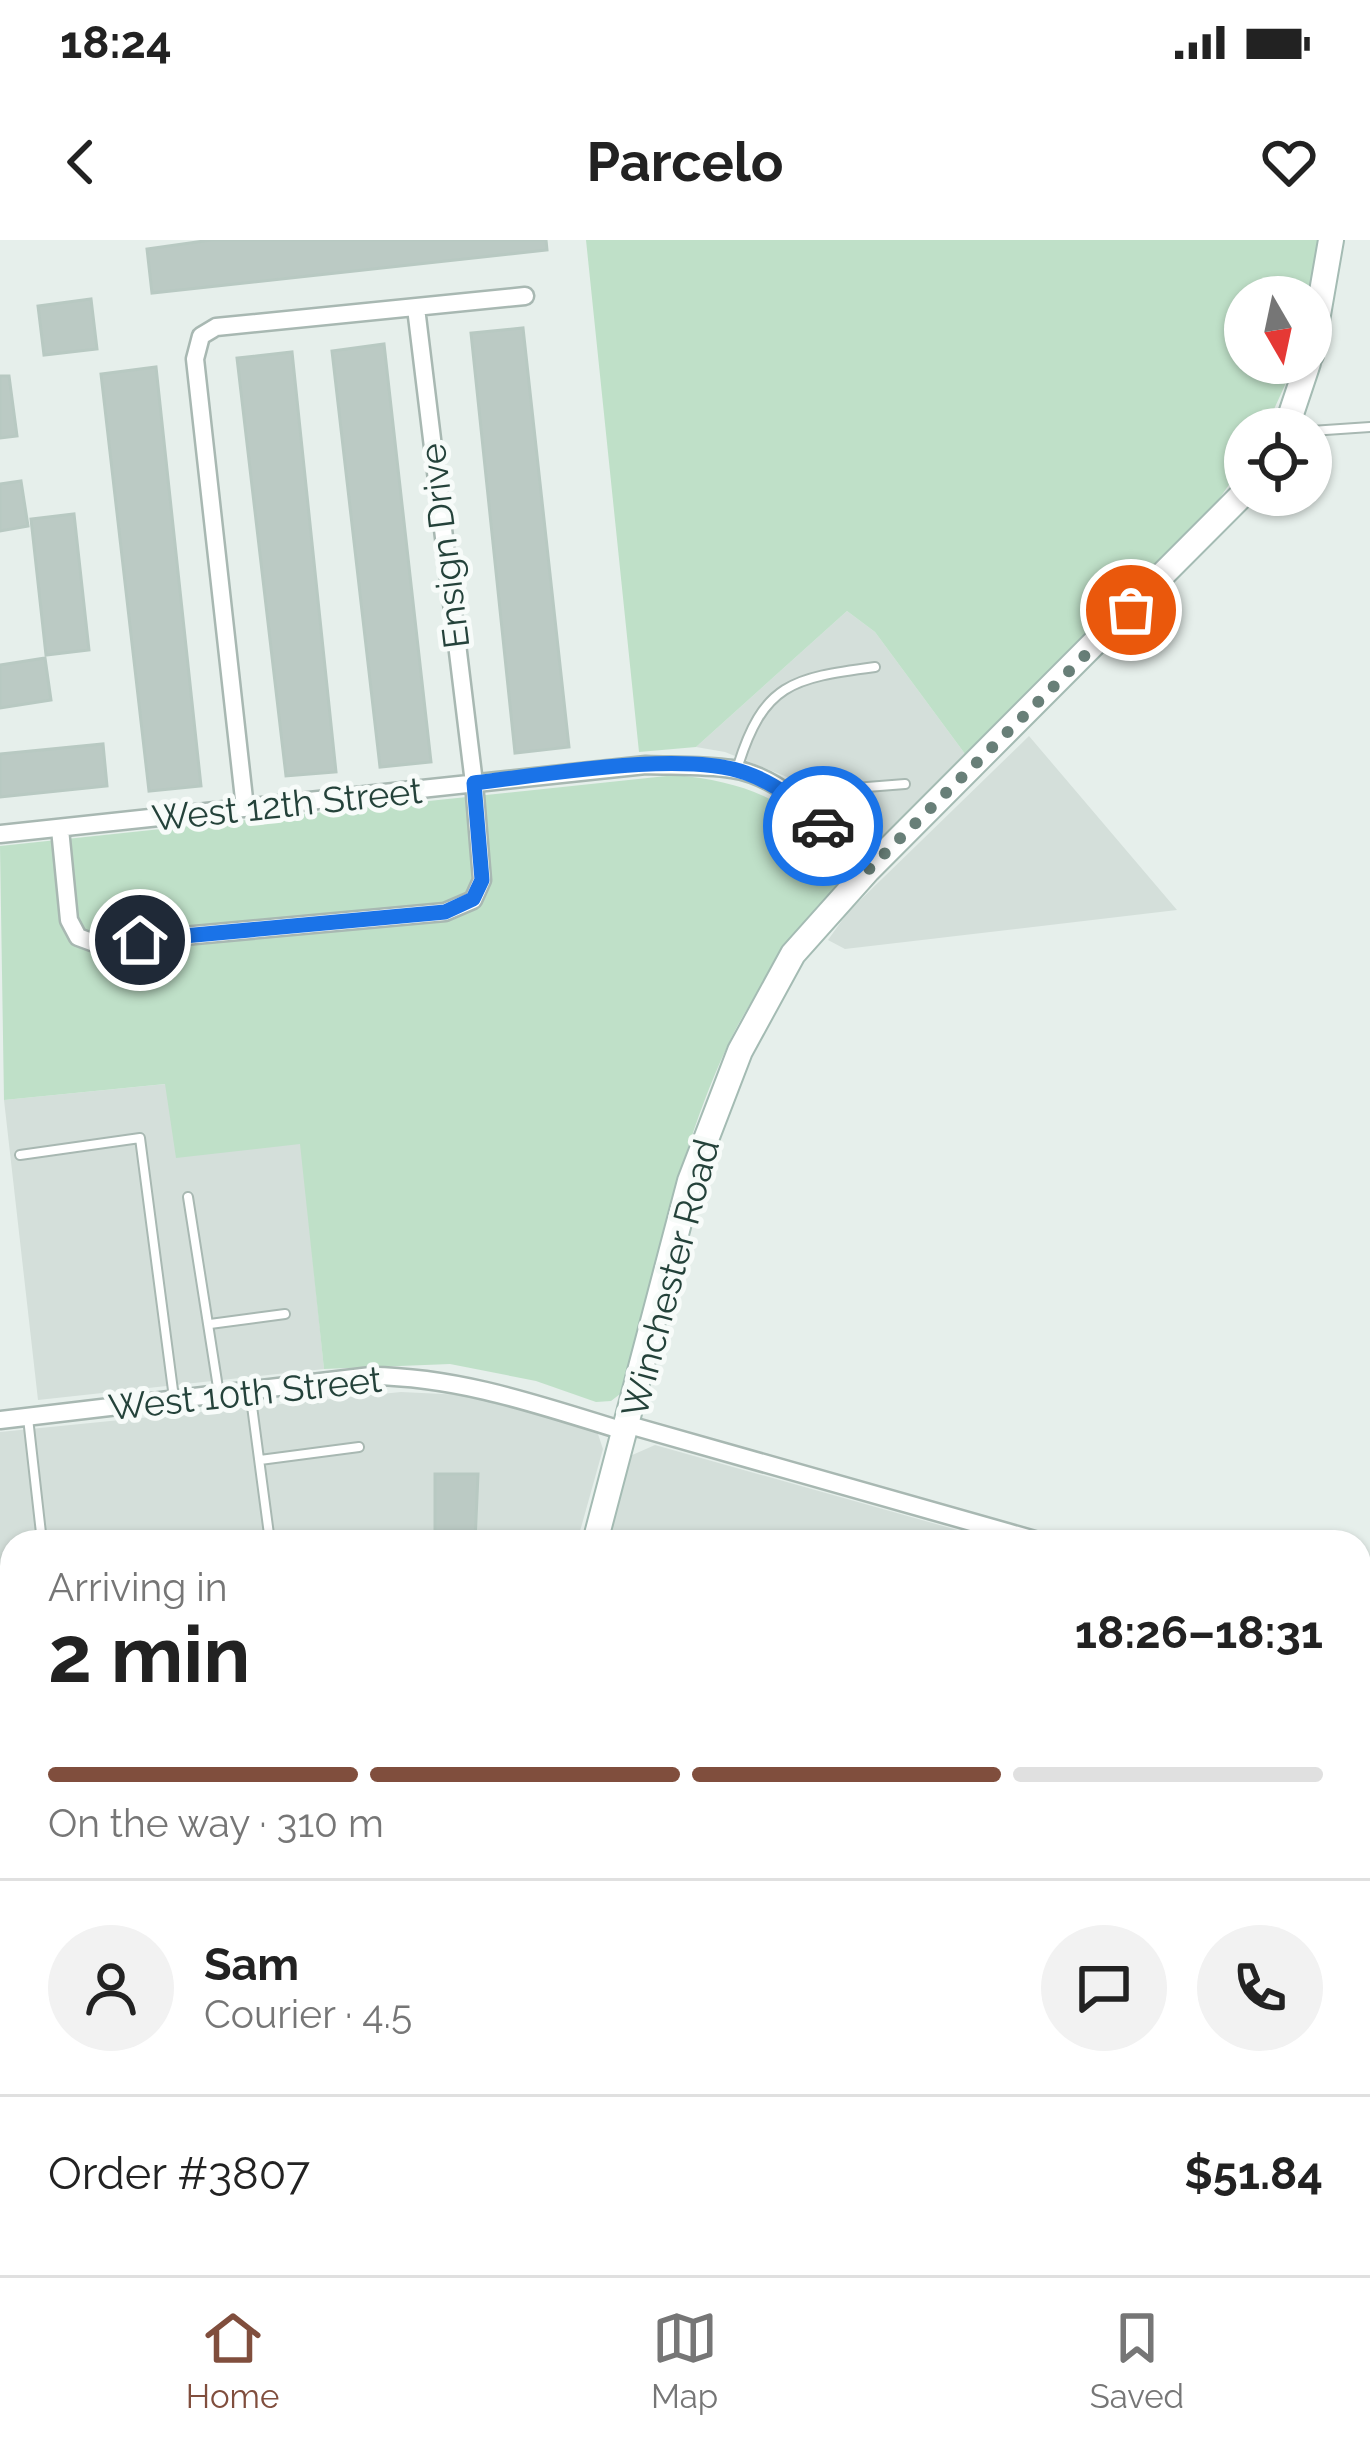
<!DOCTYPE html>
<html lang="en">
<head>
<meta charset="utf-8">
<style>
  :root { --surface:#fff; --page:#f2f2f2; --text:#222; --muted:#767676; --line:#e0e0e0; --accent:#804e3d }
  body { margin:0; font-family:Raleway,sans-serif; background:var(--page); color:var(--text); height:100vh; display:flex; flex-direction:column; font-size:45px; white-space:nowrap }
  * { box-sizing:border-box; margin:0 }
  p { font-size:39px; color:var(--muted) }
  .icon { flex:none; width:66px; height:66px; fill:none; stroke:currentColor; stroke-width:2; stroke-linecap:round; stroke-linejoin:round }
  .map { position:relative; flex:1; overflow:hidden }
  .side { position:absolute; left:0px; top:1290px; width:1371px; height:747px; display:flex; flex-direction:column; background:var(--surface); border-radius:36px 36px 0 0; box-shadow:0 3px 9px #0004 }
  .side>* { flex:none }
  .needle { width:78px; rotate:171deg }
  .fabs { position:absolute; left:1224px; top:36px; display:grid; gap:24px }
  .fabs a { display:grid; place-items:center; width:108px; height:108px; border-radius:50%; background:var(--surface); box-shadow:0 3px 9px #0004; font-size:60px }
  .pin { position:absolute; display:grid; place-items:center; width:102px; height:102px; color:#fff; margin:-51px; border:6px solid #fff; border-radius:50%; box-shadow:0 3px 12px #0007 }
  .courier { position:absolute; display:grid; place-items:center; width:120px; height:120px; margin:-60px; border:9px solid #1a73e8; border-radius:50%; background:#fff; color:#222; box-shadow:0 3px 15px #0007 }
  .summary em { font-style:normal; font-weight:700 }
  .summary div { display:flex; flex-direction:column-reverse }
  .summary { display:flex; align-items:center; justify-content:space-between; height:204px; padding:0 48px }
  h1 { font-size:78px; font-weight:700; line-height:90px }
  .bar { display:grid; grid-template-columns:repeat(4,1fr); gap:18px 12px; align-content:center; height:144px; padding:0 48px }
  .bar i { height:15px; border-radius:9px; background:var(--line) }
  .bar .current { background:var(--accent) }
  .bar p { grid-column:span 4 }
  .line { display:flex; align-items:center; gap:30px; padding:0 48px; border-top:3px solid var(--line) }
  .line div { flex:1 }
  .round { display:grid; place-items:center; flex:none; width:126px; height:126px; border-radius:63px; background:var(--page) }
  .status { display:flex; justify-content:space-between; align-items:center; height:84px; padding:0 60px; background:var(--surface); direction:ltr }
  .status svg { height:33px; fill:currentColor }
  header { display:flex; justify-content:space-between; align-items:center; height:156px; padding:0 48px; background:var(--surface); font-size:54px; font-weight:700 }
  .menu { display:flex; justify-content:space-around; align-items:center; height:168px; border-top:3px solid var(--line); background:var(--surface); font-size:33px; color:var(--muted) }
  .menu a { display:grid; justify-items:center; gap:6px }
  .menu .current { color:var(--accent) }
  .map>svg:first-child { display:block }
  .built { fill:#d4dfda }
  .green { fill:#bfe0c8 }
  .building { fill:#bbcac4; stroke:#b8c9c2; stroke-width:3 }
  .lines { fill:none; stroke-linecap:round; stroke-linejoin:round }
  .lane-casing { stroke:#a8b8b2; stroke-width:12 }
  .street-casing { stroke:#a8b8b2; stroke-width:21 }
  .secondary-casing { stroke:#a4bbb3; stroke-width:28 }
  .lane { stroke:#fff; stroke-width:8 }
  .street { stroke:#fff; stroke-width:16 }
  .secondary { stroke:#fff; stroke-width:24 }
  .done { stroke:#687f78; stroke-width:12; stroke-dasharray:0 21.6 }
  .route { stroke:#1a73e8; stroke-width:15 }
  .labels { text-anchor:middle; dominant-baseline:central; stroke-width:10; stroke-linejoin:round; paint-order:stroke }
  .street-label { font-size:36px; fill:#24423a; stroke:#f7fbf9 }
</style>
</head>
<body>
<div class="status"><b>18:24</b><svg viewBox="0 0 49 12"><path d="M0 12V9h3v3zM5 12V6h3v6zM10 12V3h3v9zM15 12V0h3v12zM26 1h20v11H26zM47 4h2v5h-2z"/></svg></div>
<header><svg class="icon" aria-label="back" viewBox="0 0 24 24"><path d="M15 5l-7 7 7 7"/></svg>Parcelo<svg class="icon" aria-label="heart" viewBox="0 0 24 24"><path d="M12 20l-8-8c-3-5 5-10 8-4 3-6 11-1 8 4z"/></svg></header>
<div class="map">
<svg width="1370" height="2035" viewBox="0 0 1370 2035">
  <rect width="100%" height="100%" fill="#e6efeb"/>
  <path class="built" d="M847 371 875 392 968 518 881 601 863 600 812 547 725 512 696 507Z
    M1029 496 1177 670 845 709 828 700 848 672Z
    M166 844 301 903 324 1129 38 1160 4 860Z
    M401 1152 464 1155 582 1184 598 1194 603 1209 577 1302H12V2025H376L373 2035H0V1192Z
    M655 1205 1000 1302H608L630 1216Z"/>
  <path class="green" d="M586 0H1320L1311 57H1245V123H1295L1265 189H1245V222L1205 279 968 518 875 392 847 371 696 507 639 512Z
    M676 535C736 541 778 555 822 596 835 608 844 616 848 634 806 691 757 741 727 807 677 914 654 1037 624 1151L611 1161 596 1162 536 1141 450 1124 324 1129 300 904 176 918 165 844 4 860 0 606Z
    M1359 1403 1370 1406V2035H828L831 2025H1359Z"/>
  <path class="building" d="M211 0H546L547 10 152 53 147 9Z
    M91 59 97 109 44 115 38 66Z
    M523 88 569 507 515 513 471 93Z
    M384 104 431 522 380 527 332 111Z
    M292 112 336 532 286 536 237 118Z
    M156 127 201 546 149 551 101 134Z
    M0 136H9L17 196 0 198Z
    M21 241 28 286 0 291V244Z
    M74 274 89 410 46 415 31 279Z
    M45 418 51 460 0 468V425Z
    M103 504 107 546 0 557V514Z
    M435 1234H478L475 1302H435Z"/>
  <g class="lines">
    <defs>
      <path id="lane" d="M1311 191 1370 187
        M737 529C763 443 792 438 875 427
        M809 572 829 550 905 544
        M20 915 140 898 174 1158
        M188 957 219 1154
        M210 1084 285 1074
        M250 1151 270 1302
        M28 1178 42 1302
        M260 1220 359 1207
        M1359 1334 1370 1337
        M0 1773 12 1776
        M690 2035 692 2025"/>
      <path id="street" d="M245 568 195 119 201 96 216 87 525 56
        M60 589 69 680 78 697 97 704 445 672 473 660 482 640 474 543 416 68
        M0 594 646 525C675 526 704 525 732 529 788 537 830 593 868 630
        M0 1180 371 1136C461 1137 542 1166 627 1192
        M629 1185 1042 1302
        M1359 1392 1370 1395"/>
      <path id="secondary" d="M1311 115 1331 0
        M1286 189 1308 123
        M595 1302 690 941 740 811 793 714 868 630 1245 252
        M385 2035 388 2025"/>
    </defs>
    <use href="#lane" class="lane-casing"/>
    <use href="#street" class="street-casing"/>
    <use href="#secondary" class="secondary-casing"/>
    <use href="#lane" class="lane"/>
    <use href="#street" class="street"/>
    <use href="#secondary" class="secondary"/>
  </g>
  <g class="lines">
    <path class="done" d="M823 586 868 630 1131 370"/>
    <path class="route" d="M140 700 445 672 473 659 482 640 474 543C544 535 682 510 746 533 777 544 800 563 823 586"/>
  </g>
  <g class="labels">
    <g class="street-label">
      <text transform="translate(444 306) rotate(-97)">Ensign Drive</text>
      <text transform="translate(287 564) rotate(-6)">West 12th Street</text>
      <text transform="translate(670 1038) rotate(-75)">Winchester Road</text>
      <text transform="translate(245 1153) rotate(-6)">West 10th Street</text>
    </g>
  </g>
</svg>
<div class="fabs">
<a><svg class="needle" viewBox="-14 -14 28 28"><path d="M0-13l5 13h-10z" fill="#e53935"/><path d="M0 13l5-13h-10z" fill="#767676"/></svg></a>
<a><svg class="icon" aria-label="locate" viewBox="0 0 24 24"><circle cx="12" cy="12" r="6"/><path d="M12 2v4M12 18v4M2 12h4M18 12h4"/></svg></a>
</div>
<div class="pin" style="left:1131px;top:370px;background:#ea580c"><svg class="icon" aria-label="bag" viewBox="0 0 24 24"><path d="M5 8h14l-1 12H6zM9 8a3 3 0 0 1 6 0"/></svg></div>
<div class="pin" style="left:140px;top:700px;background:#1f2937"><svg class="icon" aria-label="home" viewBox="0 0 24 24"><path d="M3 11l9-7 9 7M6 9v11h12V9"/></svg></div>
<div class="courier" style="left:823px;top:586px"><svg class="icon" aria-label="car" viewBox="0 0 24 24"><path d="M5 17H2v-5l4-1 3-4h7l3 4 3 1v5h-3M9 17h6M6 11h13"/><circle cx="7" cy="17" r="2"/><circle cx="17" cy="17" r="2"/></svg></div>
<section class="side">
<div class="summary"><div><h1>2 min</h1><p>Arriving in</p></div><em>18:26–18:31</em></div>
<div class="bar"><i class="current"></i><i class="current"></i><i class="current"></i><i></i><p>On the way · 310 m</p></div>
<div class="line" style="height:216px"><a class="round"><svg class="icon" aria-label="person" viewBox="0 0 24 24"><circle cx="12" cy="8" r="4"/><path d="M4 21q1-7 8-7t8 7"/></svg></a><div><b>Sam</b><p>Courier · 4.5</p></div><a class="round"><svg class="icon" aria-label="chat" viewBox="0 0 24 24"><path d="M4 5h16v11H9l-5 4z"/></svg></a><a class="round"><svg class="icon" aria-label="phone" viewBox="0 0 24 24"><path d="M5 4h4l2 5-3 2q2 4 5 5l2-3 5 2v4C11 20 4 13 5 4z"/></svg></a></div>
<div class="line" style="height:156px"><div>Order #3807</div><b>$51.84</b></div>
</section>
</div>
<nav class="menu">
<a class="current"><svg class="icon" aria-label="home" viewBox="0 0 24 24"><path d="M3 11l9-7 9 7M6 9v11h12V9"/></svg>Home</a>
<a><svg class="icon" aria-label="map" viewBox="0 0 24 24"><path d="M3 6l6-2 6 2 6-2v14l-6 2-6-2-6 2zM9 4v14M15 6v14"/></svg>Map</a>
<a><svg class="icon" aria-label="saved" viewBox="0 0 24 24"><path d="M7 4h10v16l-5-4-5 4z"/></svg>Saved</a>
</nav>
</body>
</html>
